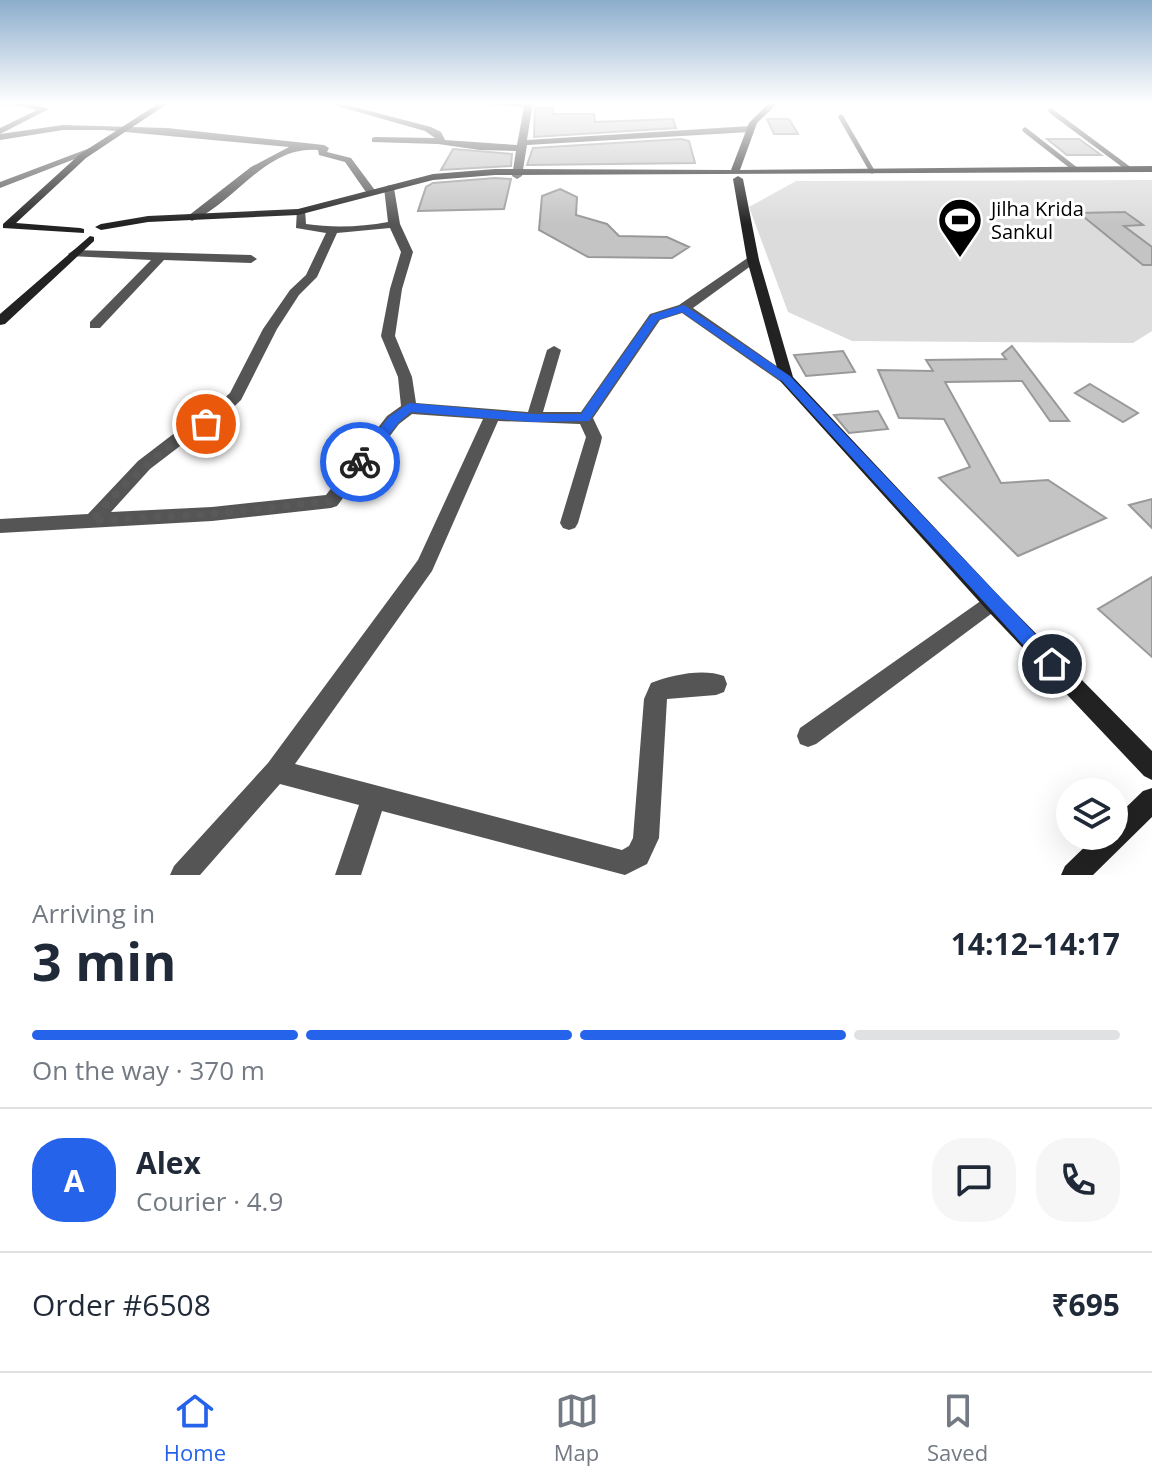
<!DOCTYPE html>
<meta charset="utf-8">
<style>
:root{--surface:#fff;--page:#f6f6f7;--text:#1f2937;--muted:#747a83;--line:#e0e1e3;--accent:#2563eb}
body{margin:0;font-family:"Open Sans",sans-serif;background:var(--page);color:var(--text);height:100vh;display:flex;flex-direction:column;font-size:30px;white-space:nowrap}
*{box-sizing:border-box;margin:0}
p{font-size:26px;color:var(--muted)}
.icon{flex:none;width:44px;height:44px;fill:none;stroke:currentColor;stroke-width:2;stroke-linecap:round;stroke-linejoin:round}
.map{position:relative;height:875px;overflow:hidden}
.drawer{display:flex;flex-direction:column;background:var(--surface);flex:1}
.drawer>*{flex:none}
.buttons{position:absolute;left:1056px;top:778px;display:grid;gap:16px}
.buttons a{display:grid;place-items:center;width:72px;height:72px;border-radius:50%;background:var(--surface);box-shadow:0 8px 32px #0002;font-size:40px}
.pin{position:absolute;display:grid;place-items:center;width:68px;height:68px;color:#fff;margin:-34px;border:4px solid #fff;border-radius:50%;box-shadow:0 2px 8px #0007}
.courier{position:absolute;display:grid;place-items:center;width:80px;height:80px;margin:-40px;border:6px solid #2563eb;border-radius:50%;background:#fff;color:#222;box-shadow:0 2px 10px #0007}
.summary em{font-style:normal;font-weight:700}
.summary div{display:flex;flex-direction:column-reverse}
.summary{display:flex;align-items:center;justify-content:space-between;height:136px;padding:0 32px}
h1{font-size:52px;font-weight:700;line-height:60px}
.bar{display:grid;grid-template-columns:repeat(4,1fr);gap:12px 8px;align-content:center;height:96px;padding:0 32px}
.bar i{height:10px;border-radius:6px;background:var(--line)}
.bar .on{background:var(--accent)}
.bar p{grid-column:span 4}
.line{display:flex;align-items:center;gap:20px;padding:0 32px;border-top:2px solid var(--line)}
.line div{flex:1}
.round{display:grid;place-items:center;flex:none;width:84px;height:84px;border-radius:32px;background:var(--page)}
.tab-bar{display:flex;justify-content:space-around;align-items:center;height:112px;border-top:2px solid var(--line);background:var(--surface);font-size:22px;color:var(--muted)}
.tab-bar a{display:grid;justify-items:center;gap:4px}
.tab-bar .on{color:var(--accent)}
.map>svg:first-child{display:block}
</style>
<div class="map">
<svg width="1152" height="875" viewBox="0 0 1152 875">
<rect width="100%" height="100%" fill="#fff"/>
<path fill="#dcdcdc" d="M1152,180V331L1133,343L852,341L788,312L749,207L796,181Z"/>
<path fill="#c4c4c4" stroke="#999" stroke-width="2" d="M535,108H553V114H594L595,122L673,119L676,128L534,137Z
M767,119H789L798,134H774Z
M681,139L689,141L695,163L527,165L533,148Z
M1047,139H1079L1101,155H1067Z
M453,149L512,154L511,166L441,170Z
M495,178L511,179L504,209L418,211L426,187L433,183Z
M560,189L577,197L576,215L607,224L619,236L667,237L689,247L672,258L588,257L539,230L542,196Z
M1125,212L1143,225L1124,226L1152,247V265H1143L1079,213Z
M1012,346L1069,421H1050L1022,381L945,382L1001,483L1048,480L1106,518L1018,556L939,478L970,467L944,419L899,418L878,370L933,371L926,360L1006,359L1002,354Z
M843,351L855,372L806,376L794,355Z
M1090,384L1138,413L1123,422L1075,393Z
M878,411L888,429L849,433L834,415Z
M1152,499V528L1129,505Z
M1152,577V657L1098,609Z"/>
<g fill="none" stroke-linecap="round" stroke-linejoin="round">
<path stroke="#555" stroke-width="5" d="M1051,111L1129,169
M841,117L872,171
M1025,130L1075,169"/>
<path fill="#555" fill-rule="evenodd" d="M0,102H25L49,109L0,134V128L37,110L15,105H0Z
M323,102H335L431,127L441,132L445,140L517,145L524,107L477,104L473,102H533L527,140L750,126L754,129L750,132L527,145L522,176L517,179L512,176L516,151L480,150L438,144L372,142V138L375,137L435,138L425,131Z
M63,125L167,128L324,145L329,148L327,152L351,158L377,193L368,195L345,162L319,155L318,150C266,145 235,203 192,221L187,218L188,216L251,167L289,147L104,130H63L0,140V134Z
M90,148L98,150L0,188V182Z
M389,185L394,188L400,224L413,252L402,289L395,336L412,377L416,403L528,412L547,350L554,346L561,350L543,412H581L650,314L679,305L749,257H757L759,260L693,308L791,376L793,379L791,382H781L682,313L660,320L593,418L602,437L601,442L578,523L575,528L569,530L563,528L560,523L586,437L580,424L498,421L432,571L295,764L622,850L629,846L633,838L644,699L651,683C671,675 703,668 724,676L727,684L724,692L716,695L667,699L659,838L647,864L625,875L382,811L361,875H335L359,805L280,784L200,875H170L174,866L268,763L418,560L483,419L412,414L399,424L337,506L331,508L212,521L0,533V519L88,514L138,461L172,435L200,420L230,393L263,329L290,290L306,275L326,233L296,228L297,209H305L306,224C333,228 361,227 388,222L384,188ZM390,228L401,252L390,289L381,336L398,377L401,406L387,416L326,495L212,507L111,512L150,469L184,443L212,428L241,400L277,329L299,295L317,277L337,233Z
M74,250L251,255L257,259L251,263L164,260L100,328H90V322L151,260L70,256L68,254Z
M992,593L999,596L1002,602L999,608L816,744L808,747L800,744L797,736L800,728Z"/>
<path fill="#222" fill-rule="evenodd" d="M161,102H170L86,158L16,223L80,228L84,229V233L3,228V224L80,154Z
M770,102H779L757,123L740,170L1152,166V172L495,175L433,180L298,215L148,222L101,230L95,227L101,224L148,216L298,209L433,174L495,169L731,170L749,123Z
M738,176L743,179L759,260L793,377L999,596L1152,751V780L1144,776L985,608L781,382L747,260L733,179Z
M90,236L94,237V241L5,324L0,325V314Z
M1152,788V817L1093,875H1061L1065,866L1096,836H1114V819L1143,791Z"/>
</g>
<linearGradient id="sky" x2="0" y2="1"><stop stop-color="#8cadcc"/><stop offset="0.46" stop-color="#fff"/><stop offset="1" stop-color="#fff" stop-opacity="0"/></linearGradient>
<rect width="1152" height="224" fill="url(#sky)"/>
<path fill="#2563eb" d="M684,305L790,376L1058,658L1061,664L1058,670L1052,673L1046,670L782,381L682,312L658,320L589,421L534,422L411,412L398,423L365,466H355L353,462L389,417L409,403L534,414H581L651,315Z"/>
<g fill="none" stroke-linecap="round" stroke-linejoin="round">
<path stroke="#595959" stroke-width="8" stroke-dasharray="0 14.4" d="M206,424C160,449 126,481 92,521L212,514L331,501L360,462"/>
</g>
<defs>
<g id="stadium-pin" transform="scale(2.3)"><path d="M0 17L-7.5 6A9.5 9.5 0 1 1 7.5 6Z" fill="#000" stroke="#fff"/><path d="M0-5a6.5 5 0 1 0 0 10a6.5 5 0 1 0 0-10ZM-3.5-1.8h7v3.6h-7Z" fill="#fff"/></g>
</defs>
<g fill-rule="evenodd">
<use href="#stadium-pin" x="960" y="220"/>
</g>
<g text-anchor="middle" dominant-baseline="central" stroke-width="6" stroke-linejoin="round" paint-order="stroke">
<g font-size="20" fill="#000" stroke="#fff" text-anchor="start">
<text x="991" y="208">Jilha Krida<tspan x="991" dy="23">Sankul</tspan></text>
</g>
</g>
</svg>
<div class="buttons">
<a><svg class="icon" aria-label="layers" viewBox="0 0 24 24"><path d="M12 4l9 5-9 5-9-5zM3 14l9 5 9-5"/></svg></a>
</div>
<div class="pin" style="left:206px;top:424px;background:#ea580c"><svg class="icon" aria-label="bag" viewBox="0 0 24 24"><path d="M5 8h14l-1 12H6zM9 8a3 3 0 0 1 6 0"/></svg></div>
<div class="pin" style="left:1052px;top:664px;background:#1f2937"><svg class="icon" aria-label="home" viewBox="0 0 24 24"><path d="M3 11l9-7 9 7M6 9v11h12V9"/></svg></div>
<div class="courier" style="left:360px;top:462px"><svg class="icon" aria-label="bike" viewBox="0 0 24 24"><circle cx="6" cy="16" r="4"/><circle cx="18" cy="16" r="4"/><path d="M6 16l4-8h5l3 8M10 8l3 8H6M13 5h3"/></svg></div>
</div>
<section class="drawer">
<div class="summary"><div><h1>3 min</h1><p>Arriving in</p></div><em>14:12–14:17</em></div>
<div class="bar"><i class="on"></i><i class="on"></i><i class="on"></i><i></i><p>On the way · 370 m</p></div>
<div class="line" style="height:144px"><b class="round" style="background:var(--accent);color:#fff">A</b><div><b>Alex</b><p>Courier · 4.9</p></div><a class="round"><svg class="icon" aria-label="chat" viewBox="0 0 24 24"><path d="M4 5h16v11H9l-5 4z"/></svg></a><a class="round"><svg class="icon" aria-label="phone" viewBox="0 0 24 24"><path d="M5 4h4l2 5-3 2q2 4 5 5l2-3 5 2v4C11 20 4 13 5 4z"/></svg></a></div>
<div class="line" style="height:104px"><div>Order #6508</div><b>₹695</b></div>
</section>
<nav class="tab-bar">
<a class="on"><svg class="icon" aria-label="home" viewBox="0 0 24 24"><path d="M3 11l9-7 9 7M6 9v11h12V9"/></svg>Home</a>
<a><svg class="icon" aria-label="map" viewBox="0 0 24 24"><path d="M3 6l6-2 6 2 6-2v14l-6 2-6-2-6 2zM9 4v14M15 6v14"/></svg>Map</a>
<a><svg class="icon" aria-label="saved" viewBox="0 0 24 24"><path d="M7 4h10v16l-5-4-5 4z"/></svg>Saved</a>
</nav>
